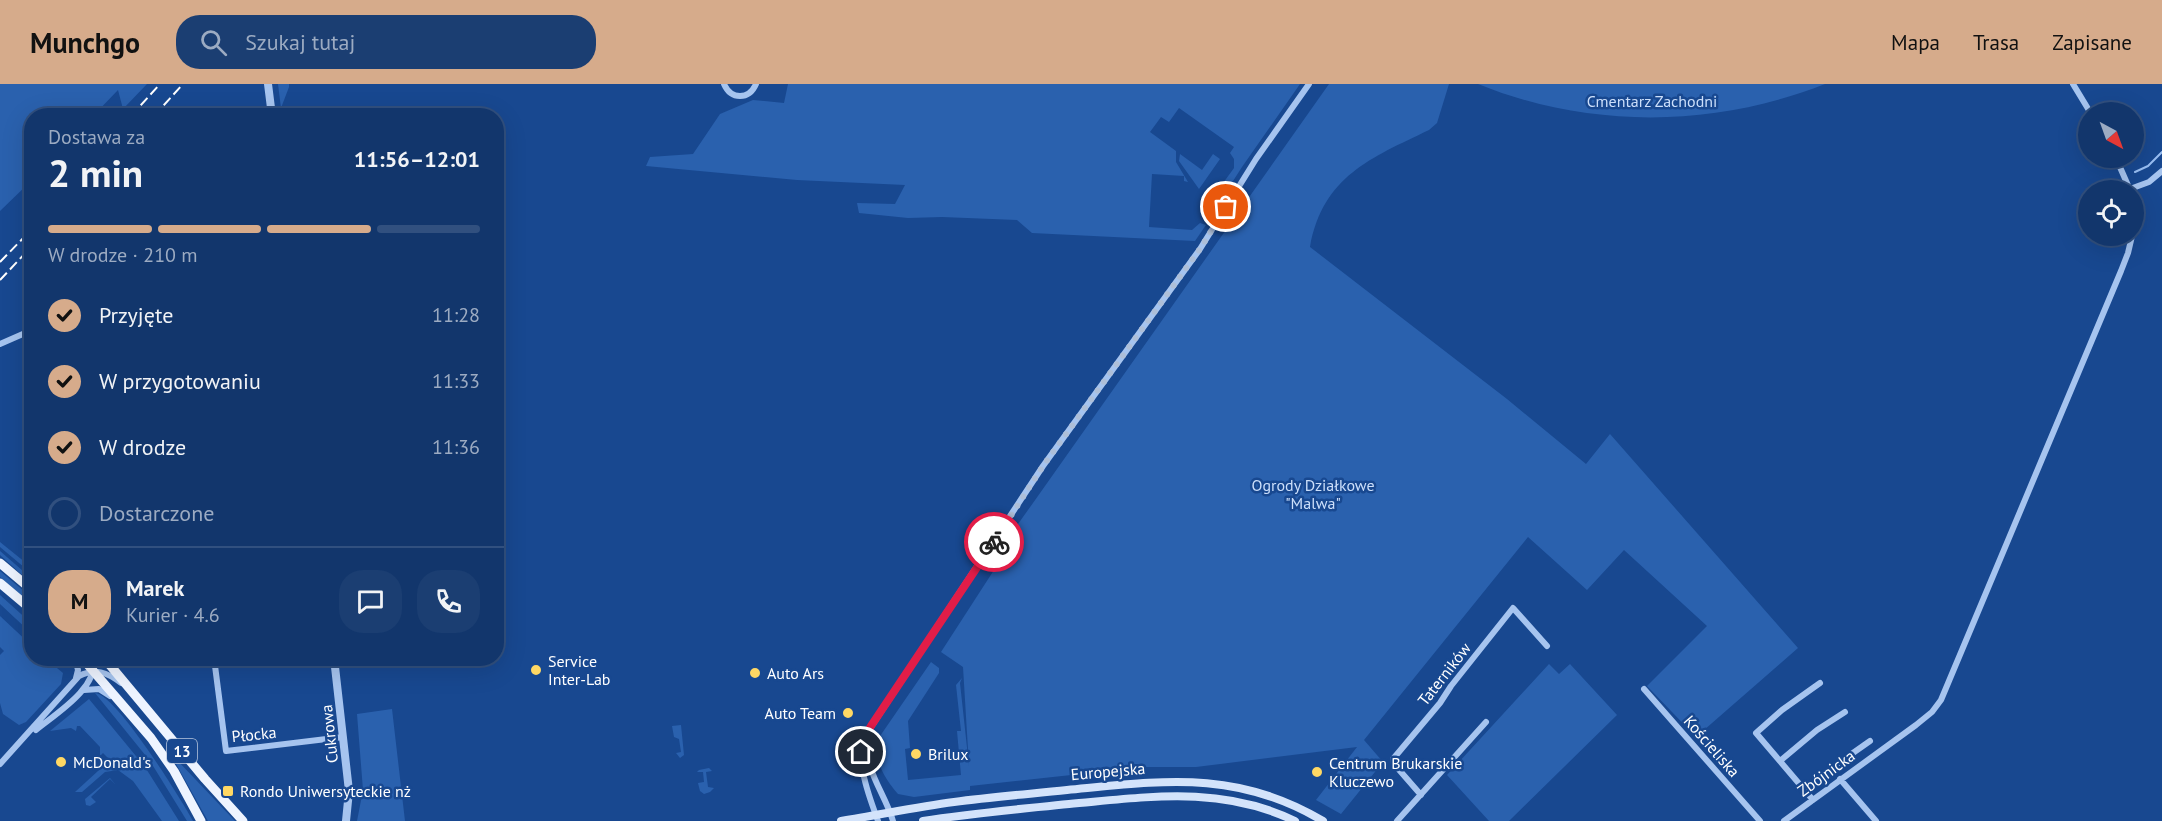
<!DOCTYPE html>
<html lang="pl">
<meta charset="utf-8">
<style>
:root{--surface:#12366c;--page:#1b3e72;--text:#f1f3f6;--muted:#9cabc2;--line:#31507f;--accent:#d6ab8b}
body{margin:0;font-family:"PT Sans",sans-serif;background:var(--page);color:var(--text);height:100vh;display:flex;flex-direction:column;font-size:22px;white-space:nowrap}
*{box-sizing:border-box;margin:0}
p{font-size:20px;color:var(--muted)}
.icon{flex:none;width:33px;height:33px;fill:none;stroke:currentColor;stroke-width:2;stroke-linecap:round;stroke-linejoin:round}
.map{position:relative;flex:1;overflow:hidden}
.drawer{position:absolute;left:24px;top:24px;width:480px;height:558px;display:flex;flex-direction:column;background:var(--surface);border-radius:24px;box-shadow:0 6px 24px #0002,0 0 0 2px var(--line)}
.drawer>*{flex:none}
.needle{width:39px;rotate:139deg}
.controls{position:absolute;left:2078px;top:18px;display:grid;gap:12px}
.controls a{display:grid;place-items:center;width:66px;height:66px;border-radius:50%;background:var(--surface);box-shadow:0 6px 24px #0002,0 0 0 2px var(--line);font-size:30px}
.pin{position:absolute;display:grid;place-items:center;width:51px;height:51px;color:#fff;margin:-26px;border:3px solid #fff;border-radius:50%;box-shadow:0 2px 6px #0007}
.courier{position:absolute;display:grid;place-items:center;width:60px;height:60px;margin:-30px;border:4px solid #e11d48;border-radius:50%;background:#fff;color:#222;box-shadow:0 2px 8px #0007}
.headline em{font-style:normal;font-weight:700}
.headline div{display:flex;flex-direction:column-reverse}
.headline{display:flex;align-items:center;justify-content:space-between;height:102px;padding:0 24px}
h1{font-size:39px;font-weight:700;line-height:45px}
.bar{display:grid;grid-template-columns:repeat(4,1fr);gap:9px 6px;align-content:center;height:72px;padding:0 24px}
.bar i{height:8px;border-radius:4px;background:var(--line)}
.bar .active{background:var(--accent)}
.bar p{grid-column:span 4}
.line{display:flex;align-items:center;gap:15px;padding:0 24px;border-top:2px solid var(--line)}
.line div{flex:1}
.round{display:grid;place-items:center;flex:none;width:63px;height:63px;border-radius:24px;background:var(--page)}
ol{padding:0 24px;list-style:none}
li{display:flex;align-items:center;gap:18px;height:66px}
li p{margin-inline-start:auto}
li .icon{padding:6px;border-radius:50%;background:var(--accent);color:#111;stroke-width:4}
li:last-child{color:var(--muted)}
li i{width:33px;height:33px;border:3px solid var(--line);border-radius:50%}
header{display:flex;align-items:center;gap:36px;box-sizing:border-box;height:84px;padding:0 30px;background:var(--accent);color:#111}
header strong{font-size:28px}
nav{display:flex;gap:33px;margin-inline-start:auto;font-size:21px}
.search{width:420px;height:54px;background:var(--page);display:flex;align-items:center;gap:15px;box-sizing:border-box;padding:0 21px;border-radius:24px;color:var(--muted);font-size:22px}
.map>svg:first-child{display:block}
</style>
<header>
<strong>Munchgo</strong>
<div class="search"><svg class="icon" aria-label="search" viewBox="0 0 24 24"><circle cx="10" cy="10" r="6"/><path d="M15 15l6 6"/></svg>Szukaj tutaj</div>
<nav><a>Mapa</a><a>Trasa</a><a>Zapisane</a></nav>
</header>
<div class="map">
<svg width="2162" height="737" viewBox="0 0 2162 737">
<rect width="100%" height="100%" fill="#184890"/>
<path fill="#2a61ae" d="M0,0H147L123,25L118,6L94,31L32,32L31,97L0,127Z
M278,0H289V3L281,24Z
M788,0H1300L1242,83L1217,122L1210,117L1234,84V75L1230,69L1234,63L1179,24L1169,38L1161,33L1150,48L1176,67V78L1188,98L1184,97V92L1152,90L1149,143L1192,146L1200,139L1206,141L1195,157L1032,149L1017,136L942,133L908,134L859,129L857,119L895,120L905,101L797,96L646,82L650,73L693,70L720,30L753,16L784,19Z
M1329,0H1449L1437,39L1429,46C1371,74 1323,92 1310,163L1507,315L1586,380L1610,350L1798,564L1696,653L1647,602L1707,542L1624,466L1587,506L1528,453L1364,656L1383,678L1341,730L1316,716L1357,663L1196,683H1145L970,702V706L914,713L898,710C885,695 873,676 878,655L931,578L939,584V589L908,637L910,664L905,665L908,696L961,691L957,647H961L956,601L962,594L960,599L969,682L963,583L941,568L1005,469L1018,440L1033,419Z
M1478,0H1825C1714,44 1589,45 1478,0Z
M1180,70L1202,86L1213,70L1220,75L1199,105L1179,77Z
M0,458L31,483V489L0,463Z
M0,467L31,494V499L0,471Z
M0,487L31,513V520L0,493Z
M0,511L31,539V549L0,520Z
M0,532L31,561L32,574L46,575L63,589L61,600L26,638L19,641L3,630L0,619V571L4,567L0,563Z
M1549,580L1559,590L1570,580L1617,631L1509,737H1489L1447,691Z
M95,609C116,610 181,715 193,737H187L150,677Z
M89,615L145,683L179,737H162L133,697L118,686L105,688L82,708H75L110,676L103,669L100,672V663L80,642H77L76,647L71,644L50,647Z
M392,625L405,737H357L363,706L357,630Z
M681,641L684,671L680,674L676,669L681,668L679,655L674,653L672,642Z
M177,676L235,737H208L175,678Z
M709,684L712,687L706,688L708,703L714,704L710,708L704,710L700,707L698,699L704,698L703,688H697L699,686Z
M110,694L115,700L110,695L91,713L96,718L90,722L86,721L85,715Z"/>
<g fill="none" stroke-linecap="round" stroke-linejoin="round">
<path stroke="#98bef2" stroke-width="2" d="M2135,88L2148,82L2162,68"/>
<path stroke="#a6c4ef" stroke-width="6" d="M724,0C731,16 749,16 756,0
M2073,0L2090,28
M2116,74L2130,106
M2130,105L2149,98L2162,87
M2133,124V144
M0,260L32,246
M75,574L78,586L76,594
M140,574L142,579
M214,574L226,667L343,653
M1644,605L1760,737
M84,606L99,605L110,612
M36,646C58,628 96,606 95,574
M868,655C863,685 885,709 893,737
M1780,677L1817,646L1845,628
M0,680L79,592C95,584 107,588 121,599
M1840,695L1876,737
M1805,706L1833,683L1870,657
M1421,711L1394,680L1393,675L1440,619L1451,602L1513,524L1547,562
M1813,716L1756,649L1782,626L1820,599
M878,737C868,708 853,676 869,646L1043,382L1200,165L1256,75L1309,0
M1397,737L1486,638
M1784,737L1916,641L1932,628L1941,616L2121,187L2128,169L2132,152"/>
<path stroke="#a6c4ef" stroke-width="8" d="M268,0L272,32
M334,574L349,707L346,737"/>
<path stroke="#d3e3fb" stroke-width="8" d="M841,737C879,731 916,723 954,718C991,713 1029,710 1067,706C1162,697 1236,685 1323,737
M923,737C972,729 1021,725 1069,720C1148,713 1221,701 1295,737"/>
<path stroke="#eef4ff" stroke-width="9" d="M0,479L32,506
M0,499L32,526
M82,574L151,654L174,687L201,737
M104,574L205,695L243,737"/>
<path stroke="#fff" stroke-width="2" stroke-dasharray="10 4.5" stroke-linecap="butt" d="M131,32L160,0
M154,32L183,0
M0,178L32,145
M0,196L32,162"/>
</g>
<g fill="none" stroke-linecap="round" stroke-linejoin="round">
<path stroke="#aebfd8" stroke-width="6" stroke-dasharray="0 10.8" d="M994,458L1043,382L1200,165L1226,123"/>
<path stroke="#e11d48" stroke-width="8" d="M861,668L865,652L871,642L994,458"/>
</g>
<g fill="#ffd864" stroke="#184890" stroke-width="2">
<circle cx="536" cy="586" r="6"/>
<circle cx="755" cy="589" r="6"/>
<circle cx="848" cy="629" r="6"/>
<circle cx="916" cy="670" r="6"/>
<circle cx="61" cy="678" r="6"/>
<circle cx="1317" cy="688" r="6"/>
<rect x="222" y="701" width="12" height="12" rx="3"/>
</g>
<g text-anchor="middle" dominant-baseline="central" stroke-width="5" stroke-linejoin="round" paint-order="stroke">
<rect fill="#184890" stroke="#bac8de" stroke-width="1.5" x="167" y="655" width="30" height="24" rx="4.5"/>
<g font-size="15" font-weight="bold" fill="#fff">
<text x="182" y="667">13</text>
</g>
<g font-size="16" fill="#ccdffb" stroke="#184890">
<text x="1652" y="17">Cmentarz Zachodni</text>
<text x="1313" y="401">Ogrody Działkowe<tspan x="1313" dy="18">"Malwa"</tspan></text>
</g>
<g font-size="16" fill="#fff" stroke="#184890" text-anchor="start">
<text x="548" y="577">Service<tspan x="548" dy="18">Inter-Lab</tspan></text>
<text x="767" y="589">Auto Ars</text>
<text x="836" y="629" text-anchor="end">Auto Team</text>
<text x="928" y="670">Brilux</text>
<text x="73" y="678">McDonald's</text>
<text x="1329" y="679">Centrum Brukarskie<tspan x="1329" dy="18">Kluczewo</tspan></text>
<text x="240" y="707">Rondo Uniwersyteckie nż</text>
</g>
<g font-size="16" fill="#fff" stroke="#184890">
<text transform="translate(1444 590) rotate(-52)">Taterników</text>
<text transform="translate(254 650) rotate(-6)">Płocka</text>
<text transform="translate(329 650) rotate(-96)">Cukrowa</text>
<text transform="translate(1712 662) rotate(49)">Kościeliska</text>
<text transform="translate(1108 687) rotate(-5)">Europejska</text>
<text transform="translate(1826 689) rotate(-36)">Zbójnicka</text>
</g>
</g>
</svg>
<div class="controls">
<a><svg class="needle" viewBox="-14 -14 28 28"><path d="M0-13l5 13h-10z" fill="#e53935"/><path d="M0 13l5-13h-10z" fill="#9cabc2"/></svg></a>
<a><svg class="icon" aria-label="locate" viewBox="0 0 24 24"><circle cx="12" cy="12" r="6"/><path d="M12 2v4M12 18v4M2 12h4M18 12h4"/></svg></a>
</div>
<div class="pin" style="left:1226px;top:123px;background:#ea580c"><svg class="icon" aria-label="bag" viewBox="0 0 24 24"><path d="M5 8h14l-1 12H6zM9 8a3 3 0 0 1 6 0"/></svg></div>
<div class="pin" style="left:861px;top:668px;background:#1f2937"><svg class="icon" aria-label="home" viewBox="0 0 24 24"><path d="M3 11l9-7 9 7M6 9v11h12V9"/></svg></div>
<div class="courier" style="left:994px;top:458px"><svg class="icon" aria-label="bike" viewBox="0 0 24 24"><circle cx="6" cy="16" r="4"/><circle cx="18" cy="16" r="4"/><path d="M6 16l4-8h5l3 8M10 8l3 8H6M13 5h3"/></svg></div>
<section class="drawer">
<div class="headline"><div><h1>2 min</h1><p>Dostawa za</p></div><em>11:56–12:01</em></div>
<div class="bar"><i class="active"></i><i class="active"></i><i class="active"></i><i></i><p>W drodze · 210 m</p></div>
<ol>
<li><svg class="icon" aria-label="check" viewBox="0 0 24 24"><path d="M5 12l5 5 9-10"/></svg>Przyjęte<p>11:28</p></li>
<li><svg class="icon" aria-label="check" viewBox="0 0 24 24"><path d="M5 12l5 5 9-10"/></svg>W przygotowaniu<p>11:33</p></li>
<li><svg class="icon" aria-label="check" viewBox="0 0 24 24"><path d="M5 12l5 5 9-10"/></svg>W drodze<p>11:36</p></li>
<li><i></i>Dostarczone</li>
</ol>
<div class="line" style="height:108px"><b class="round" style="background:var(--accent);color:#111">M</b><div><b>Marek</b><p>Kurier · 4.6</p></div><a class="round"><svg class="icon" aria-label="chat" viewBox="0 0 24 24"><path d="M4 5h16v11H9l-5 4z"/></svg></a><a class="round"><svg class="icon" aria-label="phone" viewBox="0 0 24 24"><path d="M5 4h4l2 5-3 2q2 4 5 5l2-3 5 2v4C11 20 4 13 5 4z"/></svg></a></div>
</section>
</div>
